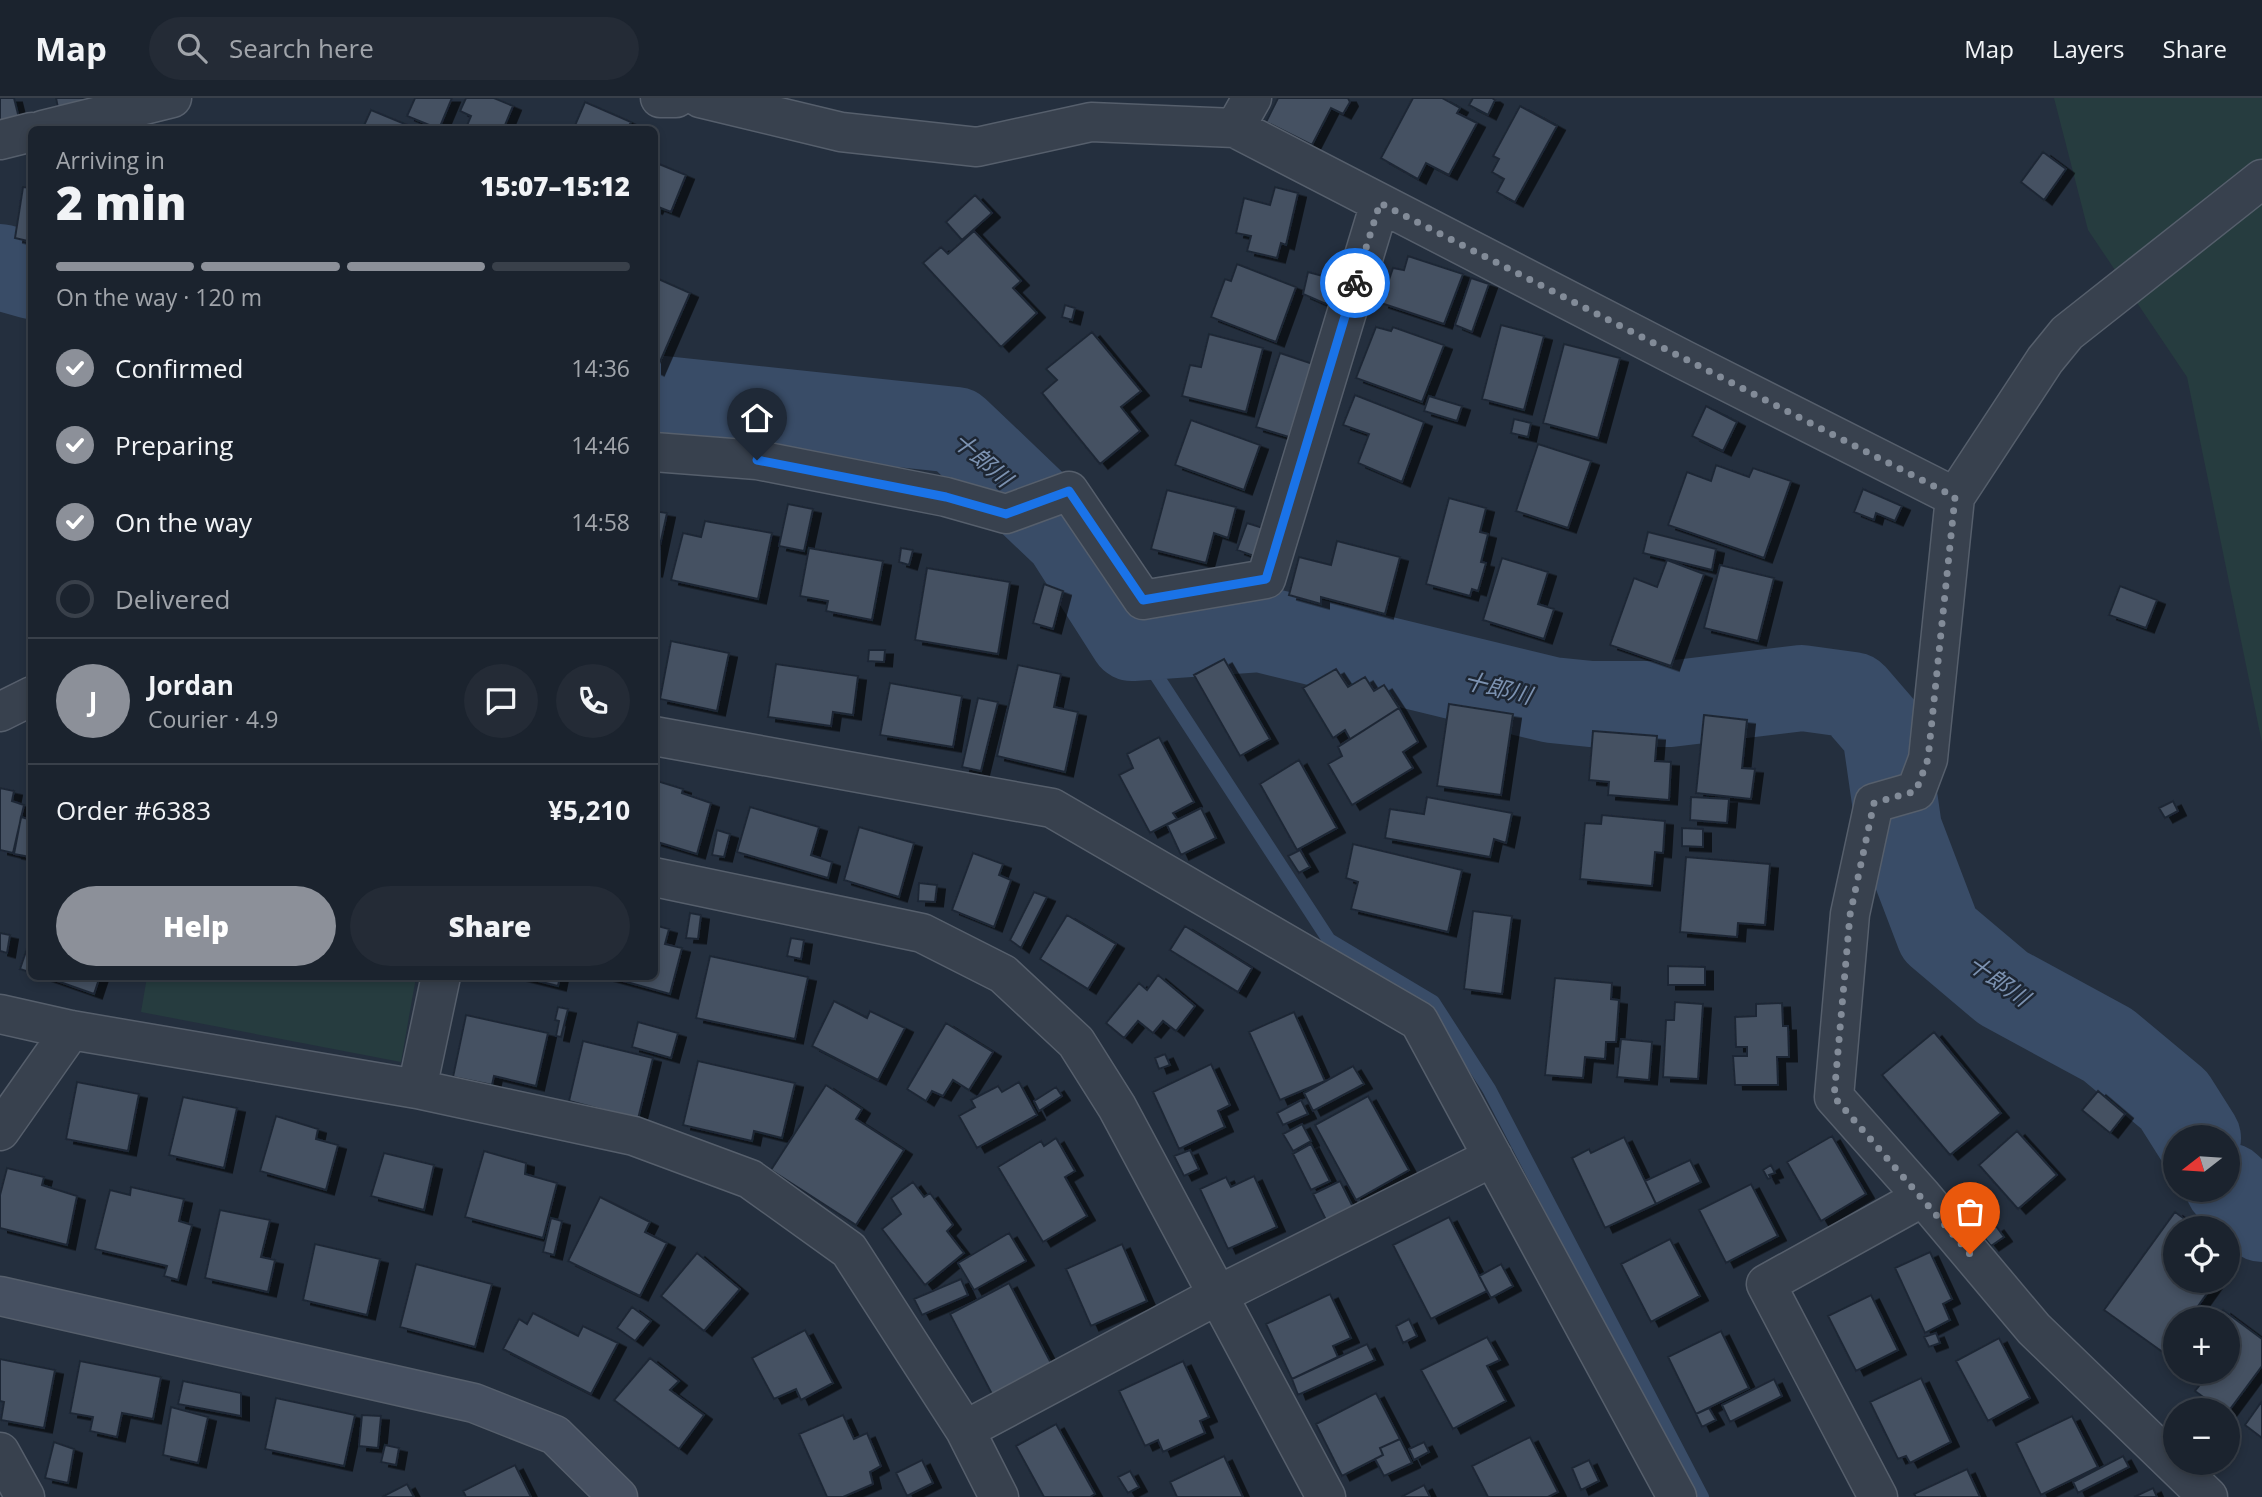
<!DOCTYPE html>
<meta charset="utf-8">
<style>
:root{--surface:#1b232e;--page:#242b36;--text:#f1f3f6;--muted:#a0a4aa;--line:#39404a;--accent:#8c9099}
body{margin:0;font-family:"Open Sans","Noto Sans JP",sans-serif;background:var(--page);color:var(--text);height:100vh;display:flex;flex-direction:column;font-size:26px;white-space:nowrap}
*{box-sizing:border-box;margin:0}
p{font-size:23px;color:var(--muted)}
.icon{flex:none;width:38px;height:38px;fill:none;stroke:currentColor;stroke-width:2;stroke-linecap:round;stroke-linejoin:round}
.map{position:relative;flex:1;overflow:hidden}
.side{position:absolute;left:28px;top:28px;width:630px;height:854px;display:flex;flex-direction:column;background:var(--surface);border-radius:10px;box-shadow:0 4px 10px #0003,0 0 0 2px var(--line)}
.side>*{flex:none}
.needle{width:46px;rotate:253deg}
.controls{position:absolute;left:2163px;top:1027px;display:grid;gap:14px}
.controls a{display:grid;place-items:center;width:77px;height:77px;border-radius:50%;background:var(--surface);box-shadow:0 4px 10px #0003,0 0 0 2px var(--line);font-size:35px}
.pin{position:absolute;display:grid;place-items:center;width:60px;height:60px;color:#fff;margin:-72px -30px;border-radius:50% 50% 50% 0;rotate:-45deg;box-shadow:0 0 7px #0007}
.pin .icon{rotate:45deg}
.courier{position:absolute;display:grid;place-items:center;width:70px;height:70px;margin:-35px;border:5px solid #1a73e8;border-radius:50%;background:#fff;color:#222;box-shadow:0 2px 9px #0007}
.overview em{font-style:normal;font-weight:800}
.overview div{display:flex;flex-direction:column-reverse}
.overview{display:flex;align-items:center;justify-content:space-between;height:119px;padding:0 28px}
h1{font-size:46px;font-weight:800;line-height:52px}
.bar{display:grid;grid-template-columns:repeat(4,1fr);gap:10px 7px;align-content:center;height:84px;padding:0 28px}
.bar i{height:9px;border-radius:5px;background:var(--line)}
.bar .selected{background:var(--accent)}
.bar p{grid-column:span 4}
.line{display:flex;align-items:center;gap:18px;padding:0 28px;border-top:2px solid var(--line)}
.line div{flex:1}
.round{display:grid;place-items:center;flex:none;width:74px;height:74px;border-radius:37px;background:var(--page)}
ol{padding:0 28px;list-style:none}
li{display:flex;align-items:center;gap:21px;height:77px}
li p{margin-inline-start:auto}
li .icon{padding:7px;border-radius:50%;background:var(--accent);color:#fff;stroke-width:4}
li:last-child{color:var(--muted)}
li i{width:38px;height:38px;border:4px solid var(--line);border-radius:50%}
.cta{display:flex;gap:14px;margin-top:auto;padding:14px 28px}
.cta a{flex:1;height:80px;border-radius:42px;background:var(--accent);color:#fff;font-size:28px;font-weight:800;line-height:80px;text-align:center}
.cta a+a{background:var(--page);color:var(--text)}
header{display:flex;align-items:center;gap:42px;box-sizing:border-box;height:98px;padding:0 35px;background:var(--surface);border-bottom:2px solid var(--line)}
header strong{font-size:33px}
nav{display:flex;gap:38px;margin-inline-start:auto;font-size:24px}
.search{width:490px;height:63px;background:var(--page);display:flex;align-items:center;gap:18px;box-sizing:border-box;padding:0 24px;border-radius:38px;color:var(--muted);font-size:26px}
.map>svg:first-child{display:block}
</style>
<header>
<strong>Map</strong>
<div class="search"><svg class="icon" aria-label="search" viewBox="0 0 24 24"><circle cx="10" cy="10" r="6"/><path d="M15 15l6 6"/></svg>Search here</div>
<nav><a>Map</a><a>Layers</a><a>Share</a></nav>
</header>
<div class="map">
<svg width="2262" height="1399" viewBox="0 0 2262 1399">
<defs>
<filter id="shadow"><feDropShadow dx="8" dy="4.5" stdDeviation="0" flood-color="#0009"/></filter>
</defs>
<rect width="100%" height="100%" fill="#242f3e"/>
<path fill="#263c3f" d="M2054,0H2262V645L2187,279L2088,132Z
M147,879V878L416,879L401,964L141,914Z"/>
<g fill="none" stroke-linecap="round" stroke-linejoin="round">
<path stroke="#394c67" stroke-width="14" d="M1132,540L1329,842L1433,904L1489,991L1702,1399"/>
<path stroke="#394c67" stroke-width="86" d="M0,169L32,178
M654,300L956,332L1067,438L1132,540L1260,531L1552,602L1591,606H1669L1802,590L1853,597L1885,634L1899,731L1939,836L2003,890L2108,947L2174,1002L2198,1040
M2228,1088L2262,1121"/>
</g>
<path fill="#455162" stroke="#1f2835" stroke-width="2" filter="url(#shadow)" d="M0,0H14L21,28L0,32Z
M56,0H88L89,4L58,10Z
M415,0H452L439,31L407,18Z
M466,0H494L513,8L503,32H465L471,18L460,13Z
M1278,0H1348L1350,4L1343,16L1331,10L1312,47L1266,24Z
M1413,0H1442L1460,10L1457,15L1477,25L1449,77L1426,65L1418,81L1381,60Z
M1473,0H1492L1495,2L1488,17L1469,7Z
M585,4L631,24L627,32H573Z
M1520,8L1557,28L1515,104L1497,94L1504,81L1492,74L1499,61L1493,58Z
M371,12L417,31L362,32Z
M2043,54L2066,71L2044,102L2021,84Z
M654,64L686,77L671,114L656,108L654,112Z
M23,89L32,90V144L15,140Z
M1275,89L1298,95L1286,147L1281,145L1277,160L1247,153L1251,138L1236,135L1244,100L1270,107Z
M975,97L992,115L962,142L946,124Z
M974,133L1021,183L1013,190L1037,215L1001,249L923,165L941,149L948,156Z
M1408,158L1463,176L1444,226L1381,205L1393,170L1404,172Z
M1237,166L1296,189L1276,244L1211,219L1225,181L1231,183Z
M1308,174L1334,181L1326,206L1303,196Z
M654,179L690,195L656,273L654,272Z
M1471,180L1489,186L1472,234L1455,227Z
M1065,207L1075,210L1072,222L1062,219Z
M1501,227L1544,238L1524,312L1482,301Z
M1376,229L1391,233L1393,229L1444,247L1422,304L1356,280Z
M1092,234L1141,293L1121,309L1140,333L1100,366L1042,295L1057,282L1046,271Z
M1209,236L1263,250L1246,314L1182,298L1190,267L1201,269Z
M1564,246L1620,260L1598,340L1543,325Z
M1280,255L1313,266L1289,339L1256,329Z
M1355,297L1424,324L1402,384L1358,365L1369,336L1343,327Z
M1429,298L1462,308L1457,323L1424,313Z
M1706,308L1737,324L1723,353L1692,338Z
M1514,321L1531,325L1528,339L1511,335Z
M1191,322L1260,347L1244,392L1175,367Z
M1538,346L1591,363L1568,430L1516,413Z
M1716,367L1749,379L1753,370L1791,383L1764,460L1668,427L1687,374L1711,383Z
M1863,391L1902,408L1895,423L1876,415L1874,422L1854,414Z
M1167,392L1236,409L1228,440L1214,435L1206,465L1151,451Z
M1449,400L1486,410L1480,434L1488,436L1481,464L1486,465L1478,493L1472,491L1470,498L1426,486Z
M788,406L813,411L804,453L779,448Z
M654,413L667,415L654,475Z
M705,423L772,435L758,501L671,482L683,435L701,439Z
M1247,425L1263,430L1254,458L1237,452Z
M1648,434L1716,451L1712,472L1643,455Z
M1337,443L1400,459L1385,516L1321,499V506L1289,497L1299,459L1331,467Z
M809,450L883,463L872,522L826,513L828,503L800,498Z
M901,450L913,452L909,467L899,464Z
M1502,460L1548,474L1538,506L1554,511L1544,541L1483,522Z
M1667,462L1704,476L1671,568L1610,547L1634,480L1657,489Z
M1720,467L1774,480L1758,543L1704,530Z
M927,470L1010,484L998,556L915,542Z
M1044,486L1063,493L1053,531L1033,525Z
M2120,488L2157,502L2146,530L2109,517Z
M671,543L729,555L717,613L660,601Z
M869,552H885L884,564L868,563Z
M1224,561L1270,641L1240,658L1194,577Z
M776,566L858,578L853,617L833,614L831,628L768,619Z
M1018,567L1061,576L1054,609L1078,614L1065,674L997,658Z
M1336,571L1348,589L1365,579L1374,593L1384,587L1399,610L1350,641L1345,632L1333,640L1303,590Z
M890,585L962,598L953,649L880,637Z
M978,600L998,604L981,673L962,669Z
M1449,606L1513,616L1501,697L1437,688Z
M1399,610L1418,644L1403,654L1413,670L1352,707L1328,666L1342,658L1338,649Z
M1704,617L1747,622L1742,670L1755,671L1751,701L1696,695Z
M1593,633L1657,638L1655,663L1671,664L1669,702L1608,697L1609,684L1589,682Z
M1159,639L1194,704L1173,715L1177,721L1150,735L1119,677L1133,670L1127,656Z
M1299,662L1337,730L1297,752L1260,686Z
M654,682L683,691L682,695L711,705L697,756L654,743Z
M0,690L14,693L12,703L24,707L13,755L0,752Z
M1427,699L1512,715L1506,745L1494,741L1490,759L1385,740L1390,711L1424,716Z
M1691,699L1729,701L1727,725L1690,722Z
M2173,703L2178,713L2165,720L2159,710Z
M750,709L819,729L811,757L832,764L828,780L737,754Z
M1201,710L1216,740L1181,757L1167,727Z
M1602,717L1665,723L1663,755L1655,754L1652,788L1580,781L1585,725L1601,726Z
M21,719L32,722L30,759L14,756Z
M859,729L914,745L899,799L844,782Z
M1682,730L1703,731V749L1682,748Z
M717,732L730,736L724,759L712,757Z
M1353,746L1462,772L1448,834L1351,811L1358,784L1346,780Z
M1300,752L1310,769L1299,775L1288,758Z
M973,755L1003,766L999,777L1011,782L994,829L952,812Z
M1686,759L1770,766L1765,827L1738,825L1737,839L1680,834Z
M919,785L937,787L935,804L918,803Z
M1034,794L1047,799L1021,850L1010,842Z
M1473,813L1512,818L1502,896L1464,891Z
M690,815L701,817L698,841L686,840Z
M1067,817L1116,846L1088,891L1040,861Z
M654,827L669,831L665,846L682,850L670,896L605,878H654Z
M1185,828L1252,870L1238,894L1170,852Z
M0,835L10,837L7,855L0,853Z
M32,836V875L20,871Z
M791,840L804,842L801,861L787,858Z
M710,858L808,879L795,941L696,920Z
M1668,868L1705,869V887H1668Z
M1158,877L1195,908L1176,933L1163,923L1153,935L1138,923L1124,940L1106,925L1139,885L1147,892Z
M43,878H100L94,896Z
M518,878H560L558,888Z
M1555,880L1612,885L1611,901L1619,902L1616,944H1606L1605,961L1585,959L1583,980L1545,977Z
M834,903L867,920L870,913L905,930L878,982L812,948Z
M1675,904L1703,906L1698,981L1663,979L1666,922H1674Z
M1782,905L1783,928H1788L1789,959H1777L1778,987H1735L1733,958H1747V949H1736L1735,919L1756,918V906Z
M558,909L568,911L561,939L556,938L559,923L555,922Z
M1294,914L1325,983L1280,1002L1249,934Z
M466,917L548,935L536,988L494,978L492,987L453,979Z
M638,924L678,935L671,960L632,949Z
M946,925L993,954L969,992L953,982L943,998L932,993L926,1003L907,991Z
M1934,934L2001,1015L1950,1057L1882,977Z
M1621,941L1652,944L1649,982L1617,979Z
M583,943L653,960L638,1021L569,1003Z
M1165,956L1170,967L1159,971L1155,960Z
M698,963L795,985L782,1040L754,1033L752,1043L683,1027Z
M1211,966L1230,1007L1218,1013L1225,1029L1179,1051L1153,994Z
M1353,968L1364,986L1313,1013L1304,995Z
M77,984L139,996L128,1053L66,1041Z
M1019,984L1037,1017L977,1050L959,1018L975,1009L971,1002L998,988L1002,994Z
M826,987L862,1011L856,1021L904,1052L856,1127L771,1072Z
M1056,989L1062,998L1039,1013L1034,1003Z
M2098,993L2125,1016L2110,1035L2082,1012Z
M1368,998L1409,1072L1356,1102L1315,1027Z
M183,999L237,1010L224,1070L169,1057Z
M1301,1002L1308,1016L1283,1027L1277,1015Z
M276,1018L318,1031L316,1041L338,1047L326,1092L260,1073Z
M1302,1026L1311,1043L1293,1053L1283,1036Z
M2017,1033L2057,1077L2018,1111L1979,1067Z
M1832,1038L1866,1096L1821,1123L1787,1064Z
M1624,1039L1656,1106L1605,1130L1572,1060L1589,1051L1591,1055Z
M1056,1040L1075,1073L1065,1079L1087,1118L1043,1144L998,1069L1041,1043L1044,1048Z
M1311,1046L1330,1083L1311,1092L1293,1056Z
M1190,1052L1199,1071L1184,1078L1174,1058Z
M484,1053L526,1065L525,1076L557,1085L543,1140L465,1119Z
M384,1055L434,1067L424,1112L371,1098Z
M1690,1062L1701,1084L1656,1106L1645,1083Z
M1771,1067L1775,1075L1769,1077L1771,1080L1768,1081L1763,1072Z
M7,1070L44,1079L42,1087L77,1098L67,1147L0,1130V1097Z
M1254,1078L1277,1129L1228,1151L1200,1091L1226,1079L1231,1089Z
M1340,1083L1353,1109L1326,1122L1313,1096Z
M913,1084L924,1099L930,1095L953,1127L947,1133L964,1155L925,1187L882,1131L901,1116L891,1100Z
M1751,1086L1778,1138L1726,1165L1699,1112Z
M131,1089L184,1101L179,1123L192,1127L178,1182L164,1178L167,1168L95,1151L110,1092L130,1097Z
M600,1099L650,1124L645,1134L667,1145L640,1198L568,1163Z
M220,1112L270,1122L261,1159L275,1162L268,1194L205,1180Z
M2175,1114L2197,1130H2175V1183H2216L2188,1222H2175V1239L2164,1255L2104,1212Z
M1449,1119L1487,1193L1431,1221L1393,1147Z
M551,1120L562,1123L554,1157L543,1154Z
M1996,1128L2004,1139L1991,1148L1982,1137Z
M1009,1135L1026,1163L974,1192L958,1165Z
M1670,1141L1700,1198L1651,1224L1621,1166Z
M315,1146L380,1161L367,1217L303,1202Z
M1122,1146L1147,1203L1091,1228L1066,1171Z
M1930,1154L1952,1201L1943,1206L1950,1222L1925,1235L1895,1170Z
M697,1155L740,1191L704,1233L661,1198Z
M416,1166L492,1186L475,1249L400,1229Z
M1501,1166L1513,1188L1491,1200L1479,1178Z
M961,1181L968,1197L922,1217L914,1201Z
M1009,1185L1052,1267L993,1298L950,1216Z
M1330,1196L1351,1240L1333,1248L1338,1259L1292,1281L1266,1226Z
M1871,1197L1898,1252L1856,1273L1828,1218Z
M632,1209L651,1223L635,1243L617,1230Z
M2223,1212L2262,1241V1268L2228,1314V1312H2221L2195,1293L2202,1284L2187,1274H2228V1222H2216Z
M533,1215L578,1238L583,1228L618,1245L591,1296L503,1251L519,1221L527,1226Z
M1409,1221L1417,1238L1403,1245L1396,1228Z
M805,1232L833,1285L801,1302L796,1291L774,1301L752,1260Z
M1721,1233L1749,1290L1696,1316L1668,1259Z
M1936,1235L1940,1245L1929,1249L1924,1239Z
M1487,1239L1500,1262L1487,1268L1506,1303L1453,1331L1421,1272Z
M1999,1240L2030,1300L1988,1323L1956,1263Z
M1367,1246L1375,1262L1298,1297L1292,1281Z
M650,1260L679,1283L670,1292L704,1317L679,1351L614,1302Z
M0,1261L55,1272L44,1330L1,1322L4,1304L0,1303Z
M80,1263L161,1279L153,1321L122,1315L117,1339L90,1333L93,1319L70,1315Z
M1183,1263L1209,1319L1200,1323L1205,1335L1163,1354L1158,1342L1145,1348L1119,1293Z
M1921,1280L1951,1344L1910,1365L1906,1358L1898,1361L1870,1304Z
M1774,1281L1782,1298L1730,1324L1722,1307Z
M183,1283L241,1295V1318L178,1306Z
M1376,1295L1400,1341L1380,1350L1383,1357L1342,1378L1316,1326Z
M276,1300L355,1317L344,1368L265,1351Z
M2262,1303V1340L2245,1327Z
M171,1309L208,1319L198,1365L163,1357Z
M1709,1310L1716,1322L1702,1329L1696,1316Z
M362,1317L381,1318L378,1350L359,1348Z
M843,1317L854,1341L867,1335L881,1368L870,1374L873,1386L843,1399H827L799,1336Z
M2072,1318L2098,1369L2041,1397L2016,1345Z
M1056,1326L1095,1396L1090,1399H1044L1016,1348Z
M1530,1339L1558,1394L1548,1399H1488L1472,1368Z
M1400,1341L1412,1365L1384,1378L1375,1361L1383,1357L1380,1350Z
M54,1344L74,1351L68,1385L45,1380Z
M1424,1344L1429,1354L1414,1362L1409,1351Z
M385,1347L399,1350L396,1367L381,1364Z
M1224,1358L1243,1399H1177L1170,1384Z
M2123,1358L2129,1369L2078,1395L2073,1384Z
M922,1362L933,1385L907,1398L896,1375Z
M1589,1362L1599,1383L1581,1392L1572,1370Z
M515,1367L531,1399H466L463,1393Z
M1967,1371L1980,1399H1916L1914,1396Z
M1130,1373L1139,1389L1128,1395L1118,1379Z
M407,1386L414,1399H382Z
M1424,1387L1430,1399H1401Z
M2153,1390L2157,1399H2134Z"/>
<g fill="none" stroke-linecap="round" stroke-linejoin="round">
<g stroke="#565f6c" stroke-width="41">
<path id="street" d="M660,0H676
M700,0L841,34L977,49L1091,24L1235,30L1684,262L1955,399
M1235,30L1252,0
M43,32L172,0
M0,42L32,34
M654,354L757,362L946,399L1006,416L1069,393L1143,502L1266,481L1380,105
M0,614L32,598
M654,638L1052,710L1419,923L1677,1399
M654,779L922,835L1003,876L1076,944L1117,1009L1326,1399
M0,916L71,932L417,991L634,1038L750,1081L849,1152L965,1332L999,1399
M417,991L441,878
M0,1033L71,932
M965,1332L1218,1197L1493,1059
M0,1354L25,1399
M1878,1399L1766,1186L1923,1099
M2208,1399L2034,1231L1923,1099L1834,999L1850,816L1874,705L1916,693L1928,661L1955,399L2045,262L2067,235L2262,81"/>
</g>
<g stroke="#565f6c" stroke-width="41">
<path id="secondary" d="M0,1198L474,1305L555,1337L618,1399"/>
</g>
<use href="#street" stroke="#38414e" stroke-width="38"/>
<use href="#secondary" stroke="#465061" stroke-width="38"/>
</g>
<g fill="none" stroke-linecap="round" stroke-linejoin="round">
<path stroke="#828b98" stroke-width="7" stroke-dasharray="0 12.6" d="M1355,185L1380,105L1955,399L1928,661L1916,693L1874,705L1850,817L1834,999L1970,1156"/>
<path stroke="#1a73e8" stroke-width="9" d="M757,362L946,399L1006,416L1069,393L1143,502L1266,481L1355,185"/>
</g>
<g text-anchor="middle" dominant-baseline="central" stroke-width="5" stroke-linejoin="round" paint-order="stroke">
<g font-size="23" font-style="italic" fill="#7c92b1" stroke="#1d2633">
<text transform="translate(983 361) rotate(41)">十郎川</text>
<text transform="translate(1498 589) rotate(14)">十郎川</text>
<text transform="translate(1999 882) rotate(35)">十郎川</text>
</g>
</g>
</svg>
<div class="controls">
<a><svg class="needle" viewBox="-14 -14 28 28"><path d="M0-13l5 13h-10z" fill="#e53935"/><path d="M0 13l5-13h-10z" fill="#a0a4aa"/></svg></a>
<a><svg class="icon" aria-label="locate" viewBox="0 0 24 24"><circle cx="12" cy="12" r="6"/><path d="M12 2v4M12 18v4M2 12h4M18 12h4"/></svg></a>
<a>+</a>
<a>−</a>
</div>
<div class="pin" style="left:1970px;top:1156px;background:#ea580c"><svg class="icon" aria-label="bag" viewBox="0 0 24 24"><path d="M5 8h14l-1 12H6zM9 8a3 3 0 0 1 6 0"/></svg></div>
<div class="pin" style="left:757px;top:362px;background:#1f2937"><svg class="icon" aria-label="home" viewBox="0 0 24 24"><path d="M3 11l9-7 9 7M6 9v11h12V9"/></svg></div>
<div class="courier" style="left:1355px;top:185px"><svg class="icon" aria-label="bike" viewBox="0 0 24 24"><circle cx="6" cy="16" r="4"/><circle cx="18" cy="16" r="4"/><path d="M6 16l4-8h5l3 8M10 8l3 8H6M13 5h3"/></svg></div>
<section class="side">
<div class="overview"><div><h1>2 min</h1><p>Arriving in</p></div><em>15:07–15:12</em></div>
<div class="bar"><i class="selected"></i><i class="selected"></i><i class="selected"></i><i></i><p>On the way · 120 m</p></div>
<ol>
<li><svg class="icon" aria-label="check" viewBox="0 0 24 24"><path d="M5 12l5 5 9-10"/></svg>Confirmed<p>14:36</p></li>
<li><svg class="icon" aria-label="check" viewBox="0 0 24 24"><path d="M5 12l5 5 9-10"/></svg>Preparing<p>14:46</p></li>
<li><svg class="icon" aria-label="check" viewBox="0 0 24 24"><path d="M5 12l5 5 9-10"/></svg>On the way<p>14:58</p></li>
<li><i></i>Delivered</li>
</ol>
<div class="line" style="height:126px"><b class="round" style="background:var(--accent);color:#fff">J</b><div><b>Jordan</b><p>Courier · 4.9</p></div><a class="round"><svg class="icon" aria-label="chat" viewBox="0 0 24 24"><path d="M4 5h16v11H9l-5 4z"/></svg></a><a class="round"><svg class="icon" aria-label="phone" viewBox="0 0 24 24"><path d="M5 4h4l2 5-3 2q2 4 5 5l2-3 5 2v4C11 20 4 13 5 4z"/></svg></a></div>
<div class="line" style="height:91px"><div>Order #6383</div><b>¥5,210</b></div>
<div class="cta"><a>Help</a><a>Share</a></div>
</section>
</div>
